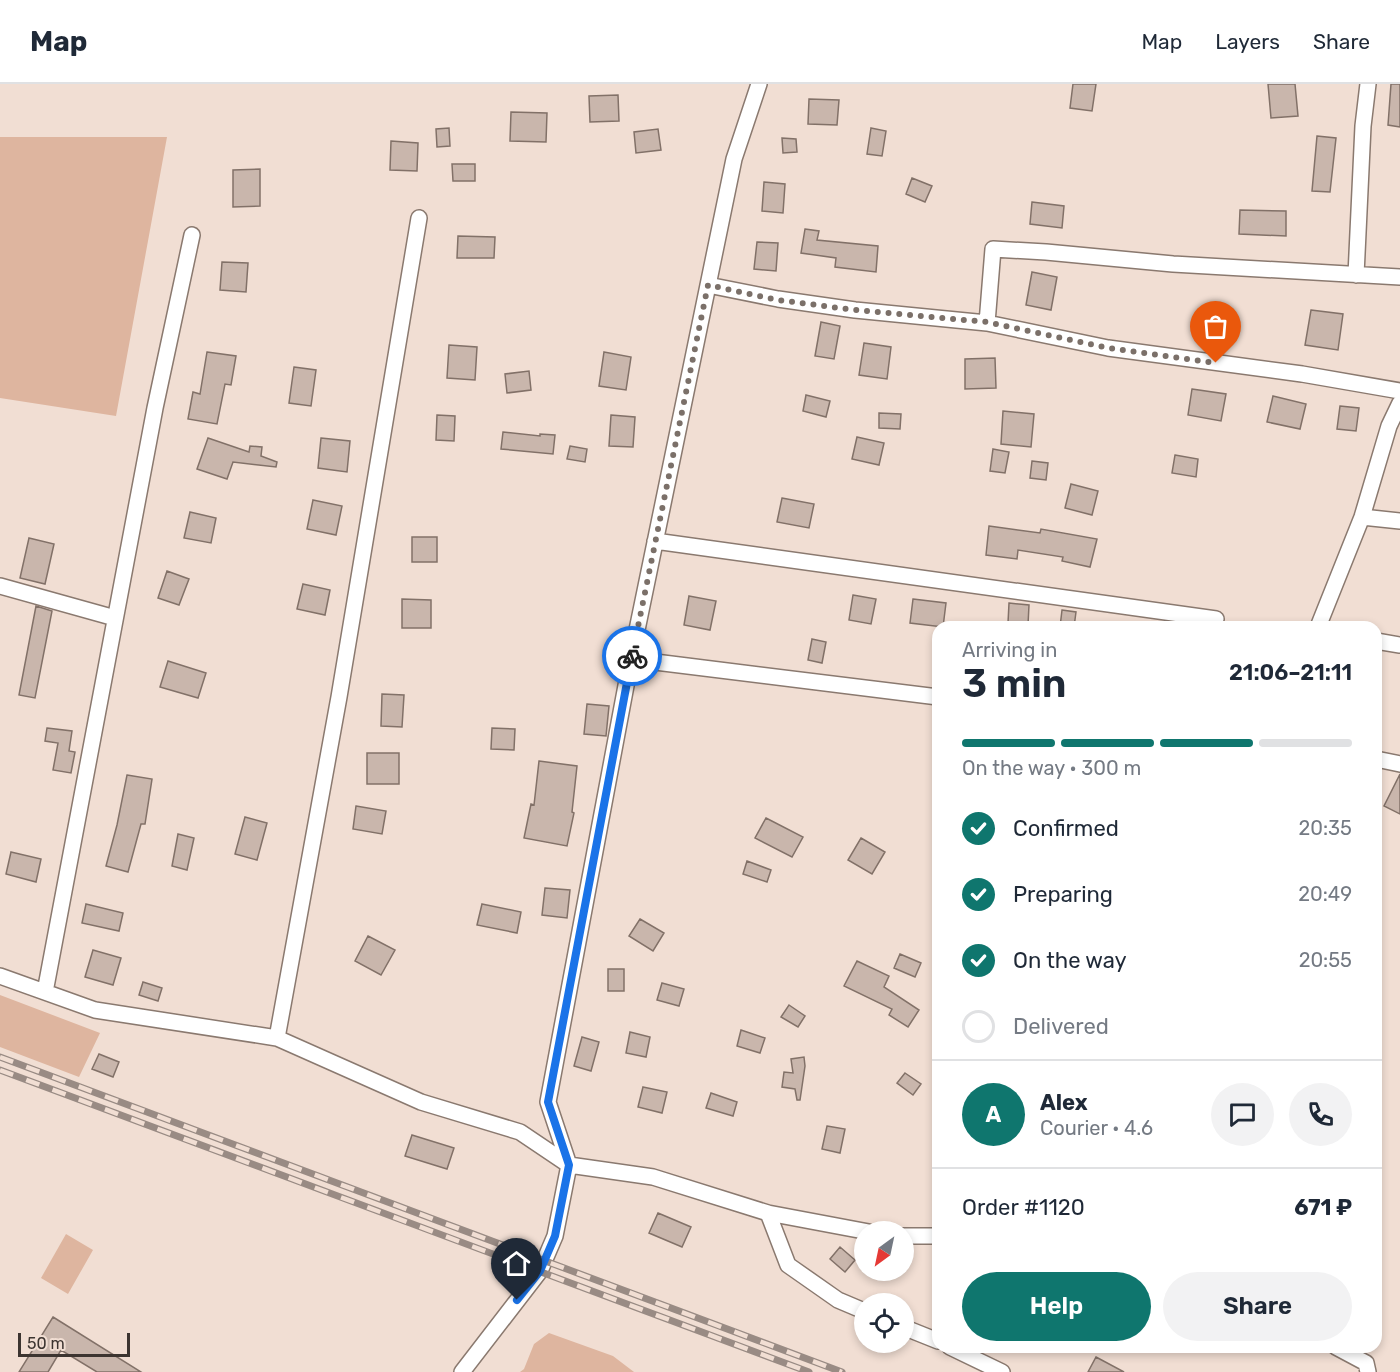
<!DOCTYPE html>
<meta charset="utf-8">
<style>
:root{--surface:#fff;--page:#f2f2f3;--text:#1f2937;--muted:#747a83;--line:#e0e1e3;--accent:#0f766e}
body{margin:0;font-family:Rubik,sans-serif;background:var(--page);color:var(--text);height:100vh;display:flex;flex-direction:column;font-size:22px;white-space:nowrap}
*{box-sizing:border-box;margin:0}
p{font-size:20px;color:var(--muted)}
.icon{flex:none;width:33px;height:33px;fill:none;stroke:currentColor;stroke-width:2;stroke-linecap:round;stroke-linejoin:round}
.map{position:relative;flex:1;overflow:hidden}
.panel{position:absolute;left:932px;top:537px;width:450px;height:732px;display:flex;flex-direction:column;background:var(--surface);border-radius:18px;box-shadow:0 3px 9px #0003}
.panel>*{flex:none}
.needle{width:39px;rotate:213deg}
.buttons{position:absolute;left:854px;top:1137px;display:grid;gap:12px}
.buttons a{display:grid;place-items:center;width:60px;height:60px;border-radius:50%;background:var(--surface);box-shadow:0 3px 9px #0003;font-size:30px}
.scale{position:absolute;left:18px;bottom:15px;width:112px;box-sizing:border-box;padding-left:6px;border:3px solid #3c3430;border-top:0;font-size:16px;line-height:21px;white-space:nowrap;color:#3c3430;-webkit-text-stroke:4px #f1ded3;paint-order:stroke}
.pin{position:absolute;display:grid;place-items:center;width:51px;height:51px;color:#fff;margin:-62px -26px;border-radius:50% 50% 50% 0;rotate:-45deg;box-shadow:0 0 6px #0007}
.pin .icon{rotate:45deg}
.courier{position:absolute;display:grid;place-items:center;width:60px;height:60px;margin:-30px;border:4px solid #1a73e8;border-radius:50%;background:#fff;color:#222;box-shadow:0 2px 8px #0007}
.summary em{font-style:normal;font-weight:600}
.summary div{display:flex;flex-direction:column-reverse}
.summary{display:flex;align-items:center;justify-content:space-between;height:102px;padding:0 30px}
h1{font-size:39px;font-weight:600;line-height:45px}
.bar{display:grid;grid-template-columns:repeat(4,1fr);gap:9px 6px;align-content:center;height:72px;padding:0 30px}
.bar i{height:8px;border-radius:4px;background:var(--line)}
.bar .active{background:var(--accent)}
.bar p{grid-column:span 4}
.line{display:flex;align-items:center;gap:15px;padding:0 30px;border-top:2px solid var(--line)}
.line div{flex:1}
.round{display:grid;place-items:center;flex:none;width:63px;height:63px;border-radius:32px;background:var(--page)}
ol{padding:0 30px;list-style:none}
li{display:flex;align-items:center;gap:18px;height:66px}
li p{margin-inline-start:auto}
li .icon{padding:6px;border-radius:50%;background:var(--accent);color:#fff;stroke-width:4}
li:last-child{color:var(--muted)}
li i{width:33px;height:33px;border:3px solid var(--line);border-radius:50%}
.button{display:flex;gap:12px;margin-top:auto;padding:12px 30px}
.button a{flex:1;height:69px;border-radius:36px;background:var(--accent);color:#fff;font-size:24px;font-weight:600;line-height:69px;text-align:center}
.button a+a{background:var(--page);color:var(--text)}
header{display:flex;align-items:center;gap:36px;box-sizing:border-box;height:84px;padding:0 30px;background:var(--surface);border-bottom:2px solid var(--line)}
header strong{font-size:28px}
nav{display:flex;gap:33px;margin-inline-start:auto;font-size:21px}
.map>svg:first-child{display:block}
</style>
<header>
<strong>Map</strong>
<nav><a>Map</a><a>Layers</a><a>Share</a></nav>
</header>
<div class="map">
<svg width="1400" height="1288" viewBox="0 0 1400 1288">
<rect width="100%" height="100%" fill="#f1ded3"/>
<path fill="#deb59f" d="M167,53L116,332L0,314V53Z
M0,911L100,949L79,993L0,963Z
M66,1150L93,1166L68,1210L41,1194Z
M549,1249L613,1272L634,1288H520L524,1285L534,1260Z"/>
<path fill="#c9b6ac" stroke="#827168" stroke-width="1.5" d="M1073,0H1096L1092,27L1070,24Z
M1268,0H1295L1298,32L1271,34Z
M1391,0H1400V43L1388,41Z
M618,11L619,37L590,38L589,12Z
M809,15L839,16L837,41L808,40Z
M511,28L547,29L546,58L510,57Z
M449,44L450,62L437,63L436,45Z
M871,44L886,47L882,72L867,70Z
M658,45L661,66L636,69L634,48Z
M1317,52L1336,54L1330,108L1312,107Z
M782,54L796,55L797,68L783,69Z
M391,57L418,59L417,87L390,86Z
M452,80H475V97H453Z
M260,85V122L233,123V86Z
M912,94L932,102L925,118L906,110Z
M764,98L785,100L783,129L762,127Z
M1032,118L1064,122L1062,144L1030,140Z
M1240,126L1286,127V152L1239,150Z
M805,145L819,147L817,156L878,162L876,188L835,183L836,174L801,169Z
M458,152L495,153L494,174H457Z
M757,158L778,159L776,187L754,185Z
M222,178L248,179L246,208L220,206Z
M1032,188L1057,193L1051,226L1026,221Z
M1311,226L1343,230L1338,266L1305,261Z
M821,238L840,242L834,275L815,272Z
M864,259L891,263L887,295L859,291Z
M449,261L477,263L475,296L447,294Z
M207,268L236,272L231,301L225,300L217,340L188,335L193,308L200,310Z
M604,268L631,273L626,306L599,302Z
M995,274L996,304L965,305V275Z
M294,283L316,286L311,322L289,319Z
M529,287L531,306L507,309L505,290Z
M1192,305L1226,310L1221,337L1188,331Z
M806,311L830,317L826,333L803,327Z
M1273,312L1306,320L1300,345L1267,338Z
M1340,322L1359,324L1356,347L1337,345Z
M1003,327L1034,330L1031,363L1001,360Z
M879,329L901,330L900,345L879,344Z
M437,331L455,332L454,357L436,356Z
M611,331L635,333L633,363L609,362Z
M503,348L540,352V350L555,351L553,370L501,365Z
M857,353L884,359L879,381L852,375Z
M208,354L249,368L250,362L262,363L261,372L277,378L276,383L233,378L227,395L197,385Z
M321,354L350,357L347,388L318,384Z
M570,362L587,365L585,378L567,375Z
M993,365L1009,368L1005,389L990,387Z
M1175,371L1198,375L1196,393L1172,389Z
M1032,377L1048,379L1046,396L1030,394Z
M1071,400L1098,407L1092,431L1065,424Z
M782,414L814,420L809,444L777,438Z
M313,416L342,422L336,451L307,445Z
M190,428L216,434L211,459L184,454Z
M989,442L1040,449L1041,445L1097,455L1090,483L1062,477L1063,473L1018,466L1017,475L986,471Z
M412,453H437V478H412Z
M29,454L54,460L45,500L20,494Z
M167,487L189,495L179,521L158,514Z
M303,500L330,506L325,531L297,525Z
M853,511L876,515L871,540L849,536Z
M689,512L716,517L710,546L684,541Z
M402,515L431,516V544H402Z
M913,515L946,519L943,543L910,539Z
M1009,519L1029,521L1028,541L1008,539Z
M36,522L52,527L35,614L19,611Z
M1062,526L1076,528L1074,543H1060Z
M812,555L826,558L822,579L808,576Z
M168,577L206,589L198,614L160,603Z
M382,610L404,611L402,643L381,642Z
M587,620L609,622L606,652L584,650Z
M47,644L72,647L69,667L75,668L71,689L53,686L58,659L45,657Z
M492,644L515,645L514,666L491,665Z
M367,669H399V700H367Z
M539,677L577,682L572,728L574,729L567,762L524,754L531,720L534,721Z
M1400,690V730L1384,722Z
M127,691L152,695L145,740H141L128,788L106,782L117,741Z
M356,722L386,727L382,750L353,745Z
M245,733L267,739L257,776L235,770Z
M766,734L803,753L792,773L755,754Z
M178,750L194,754L187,786L172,782Z
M861,754L885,768L872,790L848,776Z
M11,768L41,775L36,798L6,790Z
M747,777L771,786L767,798L743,790Z
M545,804L570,806L567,834L542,831Z
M86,820L123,829L119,847L82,839Z
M482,820L521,828L517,849L477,841Z
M640,835L664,849L653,867L629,852Z
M368,852L395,866L381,891L355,877Z
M93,866L121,874L113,901L85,893Z
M900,870L921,879L915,893L894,884Z
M857,877L889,892L884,903L919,926L908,943L889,931L892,925L844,902Z
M608,885H624V907H608Z
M143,898L162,904L158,917L139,911Z
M662,899L684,905L679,922L657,916Z
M789,921L805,932L798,943L781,933Z
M741,946L765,954L760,969L737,962Z
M630,948L650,953L646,973L626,969Z
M582,953L599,958L591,987L574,982Z
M99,970L119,978L113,993L92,985Z
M804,973L805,982L800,1016H797L795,1005L782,1003L784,988L793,989L791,975Z
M905,989L921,1000L913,1011L897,999Z
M643,1003L667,1008L662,1029L638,1023Z
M711,1009L737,1018L733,1032L706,1024Z
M827,1042L845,1045L840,1069L822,1065Z
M412,1051L454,1064L447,1085L405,1072Z
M658,1129L691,1143L682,1163L649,1149Z
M840,1163L855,1176L845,1188L830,1175Z
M53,1233L141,1288H97L61,1266L48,1288H19Z
M1096,1273L1124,1288H1088Z"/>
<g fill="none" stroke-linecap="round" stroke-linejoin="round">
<g stroke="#8a796f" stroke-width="18">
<path id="minor" d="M1356,191L1363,42L1368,0
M708,201L778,215L855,226L987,239L993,165L1046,168L1173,180L1400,193
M987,239L1108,264L1302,290L1400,307
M1362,433L1400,437
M655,457L1216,535
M0,502L115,534
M1318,543L1362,433L1389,342L1400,319
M1376,557L1400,561
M631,575L734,75L759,0
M1376,675L1400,680
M0,892L95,926L277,954L421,1018L520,1048L569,1081L653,1093L768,1129L788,1181L838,1216L864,1227
M45,908L155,324L192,151
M277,954L339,613L419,134
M569,1081L548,1018L631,575L938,613
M768,1129L869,1148
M903,1152H938
M903,1243L938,1257
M950,1263L1002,1288
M1336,1263L1366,1279L1368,1288
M462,1288L540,1187L555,1152L569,1081"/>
</g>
<use href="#minor" stroke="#fff" stroke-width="15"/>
<g stroke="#998b84" stroke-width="7">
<path id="rail" d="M0,973L842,1288
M0,986L809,1288"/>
</g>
<use href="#rail" stroke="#f1ded3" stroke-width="4.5" stroke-dasharray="14" stroke-linecap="butt"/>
</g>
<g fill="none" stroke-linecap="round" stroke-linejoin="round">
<path stroke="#7b7069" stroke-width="6" stroke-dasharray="0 10.8" d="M632,572L708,201L778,216L855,226L987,238L1108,264L1216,279"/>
<path stroke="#1a73e8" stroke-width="8" d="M517,1216L540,1187L555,1152L569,1081L548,1018L632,572"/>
</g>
</svg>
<div class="buttons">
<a><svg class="needle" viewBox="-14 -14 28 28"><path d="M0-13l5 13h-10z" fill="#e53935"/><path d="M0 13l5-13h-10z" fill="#747a83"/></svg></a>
<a><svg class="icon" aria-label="locate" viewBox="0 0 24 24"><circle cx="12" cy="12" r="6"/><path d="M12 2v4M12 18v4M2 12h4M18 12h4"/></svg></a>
</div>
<div class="scale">50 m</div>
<div class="pin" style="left:1216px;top:279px;background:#ea580c"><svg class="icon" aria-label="bag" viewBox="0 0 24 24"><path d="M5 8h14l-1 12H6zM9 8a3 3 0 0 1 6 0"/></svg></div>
<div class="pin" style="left:517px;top:1216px;background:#1f2937"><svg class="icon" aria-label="home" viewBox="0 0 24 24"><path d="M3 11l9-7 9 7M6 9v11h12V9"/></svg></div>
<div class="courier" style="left:632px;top:572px"><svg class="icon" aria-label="bike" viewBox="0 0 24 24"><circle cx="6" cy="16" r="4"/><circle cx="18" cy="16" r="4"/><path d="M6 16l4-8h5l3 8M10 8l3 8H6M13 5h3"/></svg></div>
<section class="panel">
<div class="summary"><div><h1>3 min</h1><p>Arriving in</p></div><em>21:06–21:11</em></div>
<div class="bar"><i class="active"></i><i class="active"></i><i class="active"></i><i></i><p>On the way · 300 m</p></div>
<ol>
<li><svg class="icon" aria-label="check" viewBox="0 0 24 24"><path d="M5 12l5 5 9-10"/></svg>Confirmed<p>20:35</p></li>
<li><svg class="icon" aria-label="check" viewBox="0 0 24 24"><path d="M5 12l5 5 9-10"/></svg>Preparing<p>20:49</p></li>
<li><svg class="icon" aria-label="check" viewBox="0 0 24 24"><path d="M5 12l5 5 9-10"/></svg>On the way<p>20:55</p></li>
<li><i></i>Delivered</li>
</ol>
<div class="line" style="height:108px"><b class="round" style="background:var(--accent);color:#fff">A</b><div><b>Alex</b><p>Courier · 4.6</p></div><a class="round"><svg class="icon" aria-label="chat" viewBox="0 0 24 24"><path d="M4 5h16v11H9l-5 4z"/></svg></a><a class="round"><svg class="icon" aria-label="phone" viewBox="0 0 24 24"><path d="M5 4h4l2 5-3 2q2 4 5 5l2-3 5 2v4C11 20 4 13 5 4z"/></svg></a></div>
<div class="line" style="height:78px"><div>Order #1120</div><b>671 ₽</b></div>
<div class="button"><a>Help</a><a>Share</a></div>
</section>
</div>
